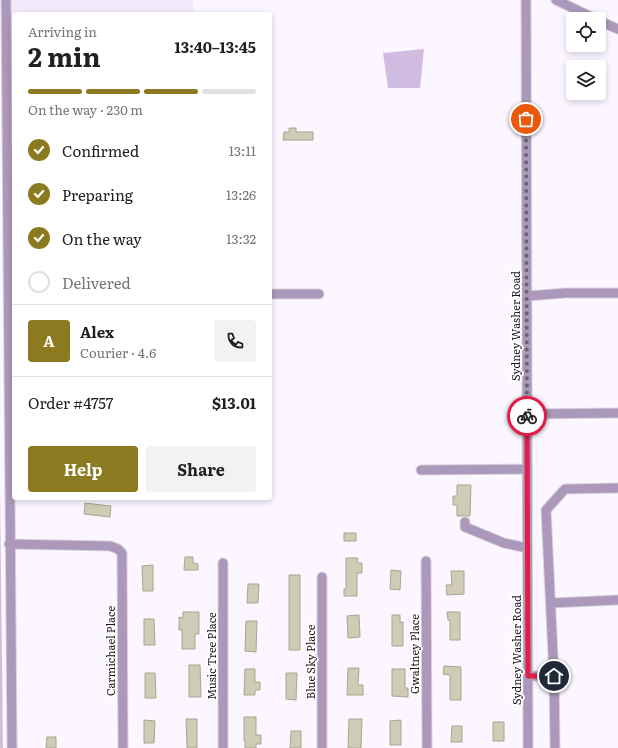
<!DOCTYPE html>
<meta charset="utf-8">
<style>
:root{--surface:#fff;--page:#f2f2f2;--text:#202124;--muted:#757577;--line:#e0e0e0;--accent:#8b7a1f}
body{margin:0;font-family:Literata,serif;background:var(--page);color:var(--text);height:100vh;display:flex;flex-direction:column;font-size:15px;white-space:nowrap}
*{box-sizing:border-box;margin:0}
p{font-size:13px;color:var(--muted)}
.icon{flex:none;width:22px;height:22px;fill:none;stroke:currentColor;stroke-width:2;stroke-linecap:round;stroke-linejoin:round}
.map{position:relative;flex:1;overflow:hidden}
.side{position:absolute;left:12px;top:12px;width:260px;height:488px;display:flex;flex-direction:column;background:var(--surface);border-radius:4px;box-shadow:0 2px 6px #0003}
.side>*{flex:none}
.controls{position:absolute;left:566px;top:12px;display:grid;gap:8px}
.controls a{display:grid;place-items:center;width:40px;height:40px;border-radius:4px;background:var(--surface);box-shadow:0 2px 6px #0003;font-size:20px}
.pin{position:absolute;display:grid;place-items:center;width:34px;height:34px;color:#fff;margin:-17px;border:2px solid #fff;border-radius:50%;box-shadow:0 1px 4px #0007}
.courier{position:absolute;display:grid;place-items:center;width:40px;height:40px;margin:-20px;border:3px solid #e11d48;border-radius:50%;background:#fff;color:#222;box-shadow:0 1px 5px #0007}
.summary em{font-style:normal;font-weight:700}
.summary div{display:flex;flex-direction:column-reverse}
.summary{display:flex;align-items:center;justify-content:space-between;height:68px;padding:0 16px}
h1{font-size:26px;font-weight:700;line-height:30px}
.bar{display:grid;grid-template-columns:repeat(4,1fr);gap:6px 4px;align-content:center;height:48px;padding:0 16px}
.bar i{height:5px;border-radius:3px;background:var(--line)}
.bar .on{background:var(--accent)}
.bar p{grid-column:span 4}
.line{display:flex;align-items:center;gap:10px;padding:0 16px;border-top:1px solid var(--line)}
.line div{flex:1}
.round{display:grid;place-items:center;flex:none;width:42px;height:42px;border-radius:4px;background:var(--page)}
ol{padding:0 16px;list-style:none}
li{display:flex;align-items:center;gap:12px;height:44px}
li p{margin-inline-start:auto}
li .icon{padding:4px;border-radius:50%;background:var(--accent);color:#fff;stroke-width:4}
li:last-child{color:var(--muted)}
li i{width:22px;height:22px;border:2px solid var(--line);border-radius:50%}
.button{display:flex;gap:8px;margin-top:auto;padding:8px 16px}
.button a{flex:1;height:46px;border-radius:4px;background:var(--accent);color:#fff;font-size:16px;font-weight:700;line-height:46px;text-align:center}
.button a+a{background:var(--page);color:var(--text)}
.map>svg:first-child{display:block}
</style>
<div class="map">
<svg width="618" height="748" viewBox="0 0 618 748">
<rect width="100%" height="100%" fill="#fbf6ff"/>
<path fill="#f3eafb" d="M10,0H193L194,14H14V34H10Z"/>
<path fill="#d0bce1" d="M424,49L420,88H388L383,53Z
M0,488L3,748H0Z"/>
<path fill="#cfcbb4" stroke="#a9a58f" d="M289,128H296V132H313V140H283L284,132H289Z
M457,485H471L470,516H457V505H453V496H457Z
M85,503L111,506L110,517L84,514Z
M344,533H356V541H344Z
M185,557H193V563L198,564V570H184Z
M346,558H358L357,563H362V573H357V596H344V589H346Z
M153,565V591H143L142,566Z
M391,570L401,571L400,590L390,589Z
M451,571H464V594L447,595L446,585H452Z
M289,575H300V650H289Z
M248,584H259L258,603H247Z
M183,612H199V634H195V649H182V630H179V617L183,618Z
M447,612H460V640H450V620H448Z
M359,615L360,637L348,638L347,616Z
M392,615H400V622H403V646H392Z
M144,619H154L155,645H144Z
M246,621H257L256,652L245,651Z
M189,665H200L201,697H189Z
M444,666L461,667V700H450V675L443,674Z
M348,668H359L358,685H363V695H347Z
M245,669H255V682H260V690H255V695H244Z
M392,669H405V688H408V697L392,696Z
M145,673H155L156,698H145Z
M286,673H297L296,700L286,699Z
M244,717H256V735H261V744H256V748H245V741H244Z
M186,719H197V748H187Z
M349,719H362L361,748H348Z
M144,720L155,721L154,743H144Z
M401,720V745H390V721Z
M493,722H504V741H493Z
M452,726H462V742H451Z
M291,731H301V748H290Z
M47,737H56V748H46Z"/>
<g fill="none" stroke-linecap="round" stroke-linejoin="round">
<g stroke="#d7d2db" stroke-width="11">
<path id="minor" d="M6,0L12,748
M526,0L528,748
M556,0L596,19
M599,21L618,29
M270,294H319
M527,296L566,293H618
M527,414L618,413
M421,470L527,469
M465,522V527L504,543L527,548
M9,544L110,546L118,549L122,553L123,748
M426,561L427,748
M223,563V748
M551,603L618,600
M528,676H554L546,510L565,489L618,488
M554,676L555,748
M322,748V577"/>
</g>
<use href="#minor" stroke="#ab98ba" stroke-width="9"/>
</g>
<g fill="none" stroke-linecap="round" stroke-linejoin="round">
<path stroke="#69646d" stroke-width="4" stroke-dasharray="0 7.2" d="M526,119L527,416"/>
<path stroke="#e11d48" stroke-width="5" d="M527,416L528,676H554"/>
</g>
<g text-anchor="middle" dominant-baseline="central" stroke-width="3.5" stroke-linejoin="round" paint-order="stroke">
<g font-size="11" fill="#1a161e" stroke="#fff">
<text transform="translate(515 326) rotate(-90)">Sydney Washer Road</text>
<text transform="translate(516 650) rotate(-90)">Sydney Washer Road</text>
<text transform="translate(110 651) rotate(-90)">Carmichael Place</text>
<text transform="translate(414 654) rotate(-90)">Gwaltney Place</text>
<text transform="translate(211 656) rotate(-90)">Music Tree Place</text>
<text transform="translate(310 662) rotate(-90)">Blue Sky Place</text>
</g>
</g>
</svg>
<div class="controls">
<a><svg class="icon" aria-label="locate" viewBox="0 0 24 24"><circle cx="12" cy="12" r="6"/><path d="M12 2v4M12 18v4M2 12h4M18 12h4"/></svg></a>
<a><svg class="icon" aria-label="layers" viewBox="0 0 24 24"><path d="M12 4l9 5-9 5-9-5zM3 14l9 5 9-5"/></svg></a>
</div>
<div class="pin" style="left:526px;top:119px;background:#ea580c"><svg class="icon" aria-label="bag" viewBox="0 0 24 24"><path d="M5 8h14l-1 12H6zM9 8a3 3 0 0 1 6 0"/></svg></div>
<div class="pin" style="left:554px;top:676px;background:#1f2937"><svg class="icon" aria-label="home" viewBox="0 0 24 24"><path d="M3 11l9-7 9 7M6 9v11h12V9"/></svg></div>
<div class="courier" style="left:527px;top:416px"><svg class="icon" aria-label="bike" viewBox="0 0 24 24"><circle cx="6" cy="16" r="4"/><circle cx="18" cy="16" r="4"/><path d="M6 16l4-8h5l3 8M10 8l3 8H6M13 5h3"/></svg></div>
<section class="side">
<div class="summary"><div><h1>2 min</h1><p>Arriving in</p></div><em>13:40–13:45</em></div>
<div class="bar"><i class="on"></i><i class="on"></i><i class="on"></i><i></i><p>On the way · 230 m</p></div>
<ol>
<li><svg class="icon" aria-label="check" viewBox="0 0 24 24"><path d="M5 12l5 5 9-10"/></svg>Confirmed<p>13:11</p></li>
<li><svg class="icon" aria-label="check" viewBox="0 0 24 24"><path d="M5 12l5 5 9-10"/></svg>Preparing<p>13:26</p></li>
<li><svg class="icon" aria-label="check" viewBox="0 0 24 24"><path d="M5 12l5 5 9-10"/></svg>On the way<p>13:32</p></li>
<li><i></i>Delivered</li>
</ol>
<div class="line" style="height:72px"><b class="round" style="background:var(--accent);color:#fff">A</b><div><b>Alex</b><p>Courier · 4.6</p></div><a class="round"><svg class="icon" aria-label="phone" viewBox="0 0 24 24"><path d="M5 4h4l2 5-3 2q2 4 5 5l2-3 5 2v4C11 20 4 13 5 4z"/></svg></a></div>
<div class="line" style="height:52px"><div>Order #4757</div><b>$13.01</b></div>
<div class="button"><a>Help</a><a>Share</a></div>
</section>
</div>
